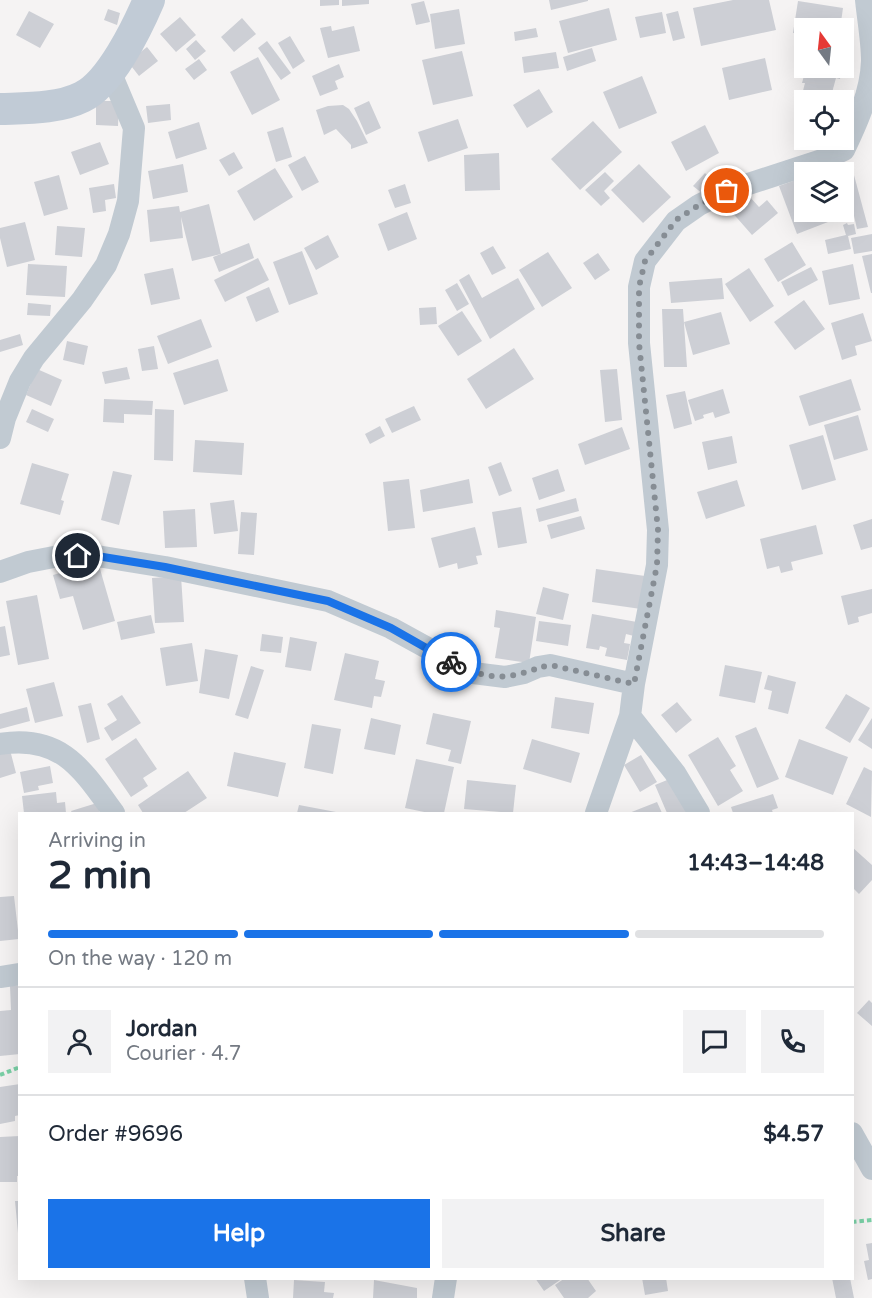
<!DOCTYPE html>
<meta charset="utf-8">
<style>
:root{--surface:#fff;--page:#f2f2f3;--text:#1f2937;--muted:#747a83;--line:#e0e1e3;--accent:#1a73e8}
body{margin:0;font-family:"Varela Round",sans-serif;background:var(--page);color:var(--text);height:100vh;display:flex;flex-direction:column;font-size:22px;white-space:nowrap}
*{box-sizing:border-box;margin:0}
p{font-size:20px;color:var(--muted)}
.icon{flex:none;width:33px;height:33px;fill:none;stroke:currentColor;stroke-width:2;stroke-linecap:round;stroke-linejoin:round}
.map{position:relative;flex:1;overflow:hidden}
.side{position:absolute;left:18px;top:812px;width:836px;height:468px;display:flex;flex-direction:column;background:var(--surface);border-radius:0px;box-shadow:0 6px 24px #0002}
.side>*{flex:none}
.needle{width:39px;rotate:345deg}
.controls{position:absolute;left:794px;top:18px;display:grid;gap:12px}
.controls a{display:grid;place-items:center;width:60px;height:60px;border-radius:0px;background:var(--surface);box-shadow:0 6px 24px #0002;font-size:30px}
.pin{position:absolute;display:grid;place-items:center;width:51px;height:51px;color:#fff;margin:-26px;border:3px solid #fff;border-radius:50%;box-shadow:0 2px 6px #0007}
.courier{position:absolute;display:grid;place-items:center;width:60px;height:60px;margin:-30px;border:4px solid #1a73e8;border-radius:50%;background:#fff;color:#222;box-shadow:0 2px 8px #0007}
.overview em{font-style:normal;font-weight:800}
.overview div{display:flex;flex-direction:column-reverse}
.overview{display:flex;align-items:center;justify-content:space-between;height:102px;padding:0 30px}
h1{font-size:39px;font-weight:800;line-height:45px}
.bar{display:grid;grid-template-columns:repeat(4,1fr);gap:9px 6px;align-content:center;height:72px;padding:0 30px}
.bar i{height:8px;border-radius:4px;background:var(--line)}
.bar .current{background:var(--accent)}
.bar p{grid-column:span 4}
.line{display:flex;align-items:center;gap:15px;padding:0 30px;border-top:2px solid var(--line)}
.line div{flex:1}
.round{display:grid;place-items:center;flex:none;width:63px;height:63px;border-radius:0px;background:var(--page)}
.button{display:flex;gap:12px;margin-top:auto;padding:12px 30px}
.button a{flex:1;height:69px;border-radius:0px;background:var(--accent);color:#fff;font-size:24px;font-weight:800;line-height:69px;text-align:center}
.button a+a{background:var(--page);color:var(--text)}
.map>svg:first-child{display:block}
</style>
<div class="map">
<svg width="872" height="1298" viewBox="0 0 872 1298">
<rect width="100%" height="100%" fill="#f5f3f3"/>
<path fill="#cdcfd5" d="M320,0H339V5L320,6Z
M342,0H369V4L342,6Z
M549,0H588V1L551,10Z
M733,0H769L776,30L701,46L693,8Z
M424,1L430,22L416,25L411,4Z
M798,1L843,8L841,22L826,20L824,28H804V34L793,33Z
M609,8L617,40L568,53L559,21Z
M108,9L120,13L117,25L104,20Z
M459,9L465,44L435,49L430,14Z
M29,11L54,24L40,48L16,35Z
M678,11L685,38L673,41L666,14Z
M662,12L666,33L640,38L635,17Z
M180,17L196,35L176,52L160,34Z
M242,18L256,34L234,52L221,37Z
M331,26L332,31L354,26L360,51L328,58L320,28Z
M536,28L538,37L515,41L514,32Z
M290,36L305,61L293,69L278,43Z
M196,40L206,51L195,60L186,49Z
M267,41L291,73L281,80L258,48Z
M147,47L158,61L139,76L128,62Z
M592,48L596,61L567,71L563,57Z
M462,51L473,96L433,105L422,60Z
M556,52L559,68L524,73L522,57Z
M258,57L280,100L252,115L230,72Z
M765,58L772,90L729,100L722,68Z
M199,59L207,70L194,80L185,69Z
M339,64L344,77L335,81L338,89L320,96L312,76Z
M806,68L842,69L840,79L836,78L830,100L801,98L805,83H802Z
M642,76L657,113L619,129L603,92Z
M539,89L553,112L527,128L513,105Z
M96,101H119L118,126L96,125Z
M369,101L381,128L366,135L354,108Z
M170,104L171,120L148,123L146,106Z
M343,105L349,109L357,121L368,143L351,149V145L336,129L324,135L316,110L328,106Z
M458,119L468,148L428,162L418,132Z
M593,121L622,152L580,190L551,159Z
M199,122L207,149L176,159L168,132Z
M705,125L719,153L686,171L671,142Z
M283,127L292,157L276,162L267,132Z
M100,142L109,164L80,175L71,152Z
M234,152L243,168L229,176L219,160Z
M499,153L500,190L465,191L464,155Z
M305,156L319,182L302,191L288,165Z
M183,164L188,192L153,199L148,171Z
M639,164L671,197L643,223L611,190Z
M851,164L868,227L857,229L854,216L834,221L831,212H843V172H821Z
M275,168L293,197L254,221L237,191Z
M605,172L614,181L604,191L610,198L601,206L585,190Z
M705,173L714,182L703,194L693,186Z
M59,175L68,209L44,216L34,182Z
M804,177V212H824L828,222L797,234L779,186Z
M114,184L116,198L105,200L106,211L93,213L89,188Z
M405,184L411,203L395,208L388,190Z
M741,187L759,207L767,200L778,213L752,235L723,202Z
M209,204L221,254L249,243L254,258L219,272L213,257L221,254L192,261L181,217L183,238L150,242L147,210L179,206L180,212Z
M407,212L417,239L388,251L378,224Z
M25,222L35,260L7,267L0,238V228Z
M847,223L848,225L854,224L856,234L848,236L851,249L828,254L825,240L846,235L843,225Z
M57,226L85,228L82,257L55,255Z
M872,234V251L854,254L851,238Z
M328,235L339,257L316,270L304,248Z
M792,242L806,265L778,282L764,259Z
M493,246L506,268L492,275L480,253Z
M302,251L318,294L289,305L273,262Z
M548,252L572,288L542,307L519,270Z
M598,253L610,270L595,280L583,263Z
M872,254V293H871L862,256Z
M258,258L269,280L225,302L214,280Z
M28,264L67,266L65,297L26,295Z
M853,264L860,299L829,305L822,271Z
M811,267L818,280L788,296L781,282Z
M173,268L180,299L151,305L144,274Z
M749,268L774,306L750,322L725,284Z
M469,274L482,298L518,278L535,309L490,339L459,280Z
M722,278L724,299L671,303L669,282Z
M457,283L469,304L457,311L445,290Z
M269,287L279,312L256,322L246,297Z
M804,300L825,329L795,350L774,322Z
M28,303L51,305L50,316L27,315Z
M436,307L437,324L420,325L419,308Z
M662,309H683L687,367H664Z
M462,311L482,341L458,356L438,326Z
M721,312L730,344L693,355L684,322Z
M863,313L872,341L855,346L857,355L842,360L831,323Z
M201,319L212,347L168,364L157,336Z
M20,334L23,345L0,352V340Z
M67,341L88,346L84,365L63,360Z
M154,346L158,369L142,371L138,349Z
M514,348L534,379L486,409L467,379Z
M218,359L228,391L184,405L173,373Z
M127,367L130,379L105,384L102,372Z
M37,369L62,380L51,406L26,395Z
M617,369L622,420L605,422L600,370Z
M851,379L861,410L809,426L799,396Z
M723,389L730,413L715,418L713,412L703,415L704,418L695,421L688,400Z
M685,391L692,424L674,429L666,395Z
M104,399L153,401L152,415L124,414V423L103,422Z
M414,406L421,420L392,433L385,419Z
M32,409L54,419L48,432L26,422Z
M155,409L174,410L173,461L154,460Z
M858,415L868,450L834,460L824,425Z
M380,426L385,436L370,444L365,434Z
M622,427L630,449L585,465L578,444Z
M823,435L836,480L802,490L789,445Z
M732,436L737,463L708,470L702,442Z
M195,440L244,443L242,475L193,472Z
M501,462L512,491L499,496L488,467Z
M32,463L69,474L61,500L64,501L60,515L20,504Z
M558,469L565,491L539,500L532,478Z
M113,471L132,475L119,525L101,520Z
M409,479L415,528L388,531L383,482Z
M469,479L473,503L423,512L420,490Z
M737,480L745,506L706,519L697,492Z
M576,498L579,511L539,522L536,509Z
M234,500L238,531L214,534L210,503Z
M521,507L527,543L498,548L492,512Z
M195,509L197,547L165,548L163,511Z
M241,512L257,513L254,555L238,554Z
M581,516L585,529L551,539L547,525Z
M872,519V547L861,550L853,525Z
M816,525L823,554L791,562L793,570L781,573L779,566L767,569L760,539Z
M475,527L482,555L476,556L478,564L458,569L457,563L439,568L431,538Z
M98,562L115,621L83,630L73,596L60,599L53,575Z
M596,569L645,576L641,609L592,602Z
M181,576L184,622L155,623L152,578Z
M543,587L569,594L563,620L536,614Z
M872,589V613L858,617L859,622L848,625L841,596Z
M37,595L49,659L18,665L6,601Z
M496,610L536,617L529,663L495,658L500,628L494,627Z
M592,614L637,622L634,636L626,634L624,643L630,644L627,660L605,656L607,648L600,646L599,650L586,648Z
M151,615L155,633L121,640L117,622Z
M539,621L571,625L568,646L536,641Z
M5,626L10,655L0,657V627Z
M262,634L283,637L281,653L260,651Z
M290,637L317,642L311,671L285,667Z
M192,643L198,681L166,686L160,648Z
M205,649L238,655L229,699L199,693Z
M345,653L379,661L375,679L385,681L381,697L374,696L372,708L334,700Z
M725,665L762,672L755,703L719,696Z
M251,666L264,670L248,719L235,715Z
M768,675L796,682L788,714L768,709L772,691L764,689Z
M54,682L63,716L35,723L26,689Z
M846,694L870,708L850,743L825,728Z
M122,695L141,723L112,741L104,728L117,720L107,704Z
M555,697L594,703L589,734L551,728Z
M677,702L692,720L676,733L661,715Z
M91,703L100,739L87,743L78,706Z
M27,707L30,721L0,729V714Z
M433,713L471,721L461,764L448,761L451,750L426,744Z
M371,718L401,725L395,755L364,749Z
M872,718V749L858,740Z
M312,724L341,729L333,774L304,768Z
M756,727L779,779L757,788L735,736Z
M718,737L736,766L730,770L743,791L718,806L688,755Z
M136,738L157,769L143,778L148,786L131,797L105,759Z
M532,739L580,753L571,783L523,769Z
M799,739L848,757L833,795L785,777Z
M9,746L16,773L0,778V749Z
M234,752L286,763L278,797L227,786Z
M641,755L657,782L640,792L624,765Z
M416,759L454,767L444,813H429L405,808Z
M50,766L53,783L38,786L39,790L24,793L20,772Z
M864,767L872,771L871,817L846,804Z
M188,771L207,798L184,813H143L138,805Z
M672,778L687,813H667L655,785Z
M467,780L516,785L513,813L464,809Z
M56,792L57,803L65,802L66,813H24L22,796Z
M773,794L778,808L772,810L773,813H733L731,807Z
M657,802L662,813H629Z
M97,803L100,813H72L71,811Z
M299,805L336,812V813H297Z
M852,847L872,865V880L859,894L852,887Z
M14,896L19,939L0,941V897Z
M20,985V1054L0,1056V1011L11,1010L10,986Z
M869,1000L872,1003V1026L857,1013Z
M20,1084V1115L15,1116V1121L0,1124V1087Z
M20,1136V1176H17V1182H0V1137Z
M15,1201H20V1233H18Z
M872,1243V1279L868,1280L864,1261L869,1260L866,1244Z
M535,1278H563L544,1291Z
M565,1278H587L596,1291L588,1298H564L555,1285Z
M642,1278H666L668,1291L645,1295Z
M832,1278H850L854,1298H836Z
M294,1280L325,1282L324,1292L334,1293L333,1298H293Z
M374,1280L417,1288V1298H373Z"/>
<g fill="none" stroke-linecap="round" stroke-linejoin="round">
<path stroke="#7ad0a6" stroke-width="4" stroke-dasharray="4.5 3" stroke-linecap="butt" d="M0,1075L20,1067
M852,1222L872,1220"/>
<path stroke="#c1cad2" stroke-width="22" d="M0,438L5,418L20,381L34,358L82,300L106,265L119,234L128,201L134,128L110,71
M0,572L28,562L59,556H97L165,567L328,601L391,628L473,673L505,677L524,673L538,667L550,665L634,684
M630,716L675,773L699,813
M0,744C61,734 82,769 114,813
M596,813L630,716L634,684L657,565L658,530L639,343V287L645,261L676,221L699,205L727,191L822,160L844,150C857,123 871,92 872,61C872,41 868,20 866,0
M0,977L20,974
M852,1133L872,1169
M255,1278L258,1298
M443,1298L446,1278"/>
<path stroke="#c1cbd6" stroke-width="32" d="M0,109C26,108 58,109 82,97C110,84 137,28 149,0"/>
</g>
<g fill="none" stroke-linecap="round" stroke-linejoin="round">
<path stroke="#868d94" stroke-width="6" stroke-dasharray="0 10.8" d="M451,662C474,674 496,681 523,673C533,670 540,667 550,665L634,684L657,565L658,530L639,343V287L645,261L676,220L699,205L727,191"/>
<path stroke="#1a73e8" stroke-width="8" d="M78,556H97L165,567L328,601L391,628L451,662"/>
</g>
</svg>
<div class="controls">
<a><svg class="needle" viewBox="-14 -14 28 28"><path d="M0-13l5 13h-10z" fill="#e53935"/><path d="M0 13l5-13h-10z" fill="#747a83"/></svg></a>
<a><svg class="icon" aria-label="locate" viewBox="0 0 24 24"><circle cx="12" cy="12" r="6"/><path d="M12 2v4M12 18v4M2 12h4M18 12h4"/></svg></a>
<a><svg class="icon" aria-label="layers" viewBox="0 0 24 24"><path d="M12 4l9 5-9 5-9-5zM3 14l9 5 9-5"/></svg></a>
</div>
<div class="pin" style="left:727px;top:191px;background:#ea580c"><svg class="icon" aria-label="bag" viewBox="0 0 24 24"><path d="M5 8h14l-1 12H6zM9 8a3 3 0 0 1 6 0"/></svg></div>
<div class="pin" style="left:78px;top:556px;background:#1f2937"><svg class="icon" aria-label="home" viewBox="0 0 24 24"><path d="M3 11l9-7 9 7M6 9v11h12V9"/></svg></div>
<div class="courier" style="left:451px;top:662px"><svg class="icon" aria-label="bike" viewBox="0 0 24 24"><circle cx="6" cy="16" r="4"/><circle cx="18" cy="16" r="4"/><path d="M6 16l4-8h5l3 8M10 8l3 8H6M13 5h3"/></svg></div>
<section class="side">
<div class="overview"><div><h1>2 min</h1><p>Arriving in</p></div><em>14:43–14:48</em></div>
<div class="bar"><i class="current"></i><i class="current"></i><i class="current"></i><i></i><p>On the way · 120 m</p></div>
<div class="line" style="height:108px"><a class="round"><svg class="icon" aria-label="person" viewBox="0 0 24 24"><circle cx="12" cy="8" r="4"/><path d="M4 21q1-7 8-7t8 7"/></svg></a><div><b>Jordan</b><p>Courier · 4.7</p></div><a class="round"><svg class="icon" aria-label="chat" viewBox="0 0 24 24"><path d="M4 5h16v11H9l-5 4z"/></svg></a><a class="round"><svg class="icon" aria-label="phone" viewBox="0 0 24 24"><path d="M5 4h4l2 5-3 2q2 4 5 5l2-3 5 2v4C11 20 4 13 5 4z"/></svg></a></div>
<div class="line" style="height:78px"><div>Order #9696</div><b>$4.57</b></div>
<div class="button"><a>Help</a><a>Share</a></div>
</section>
</div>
